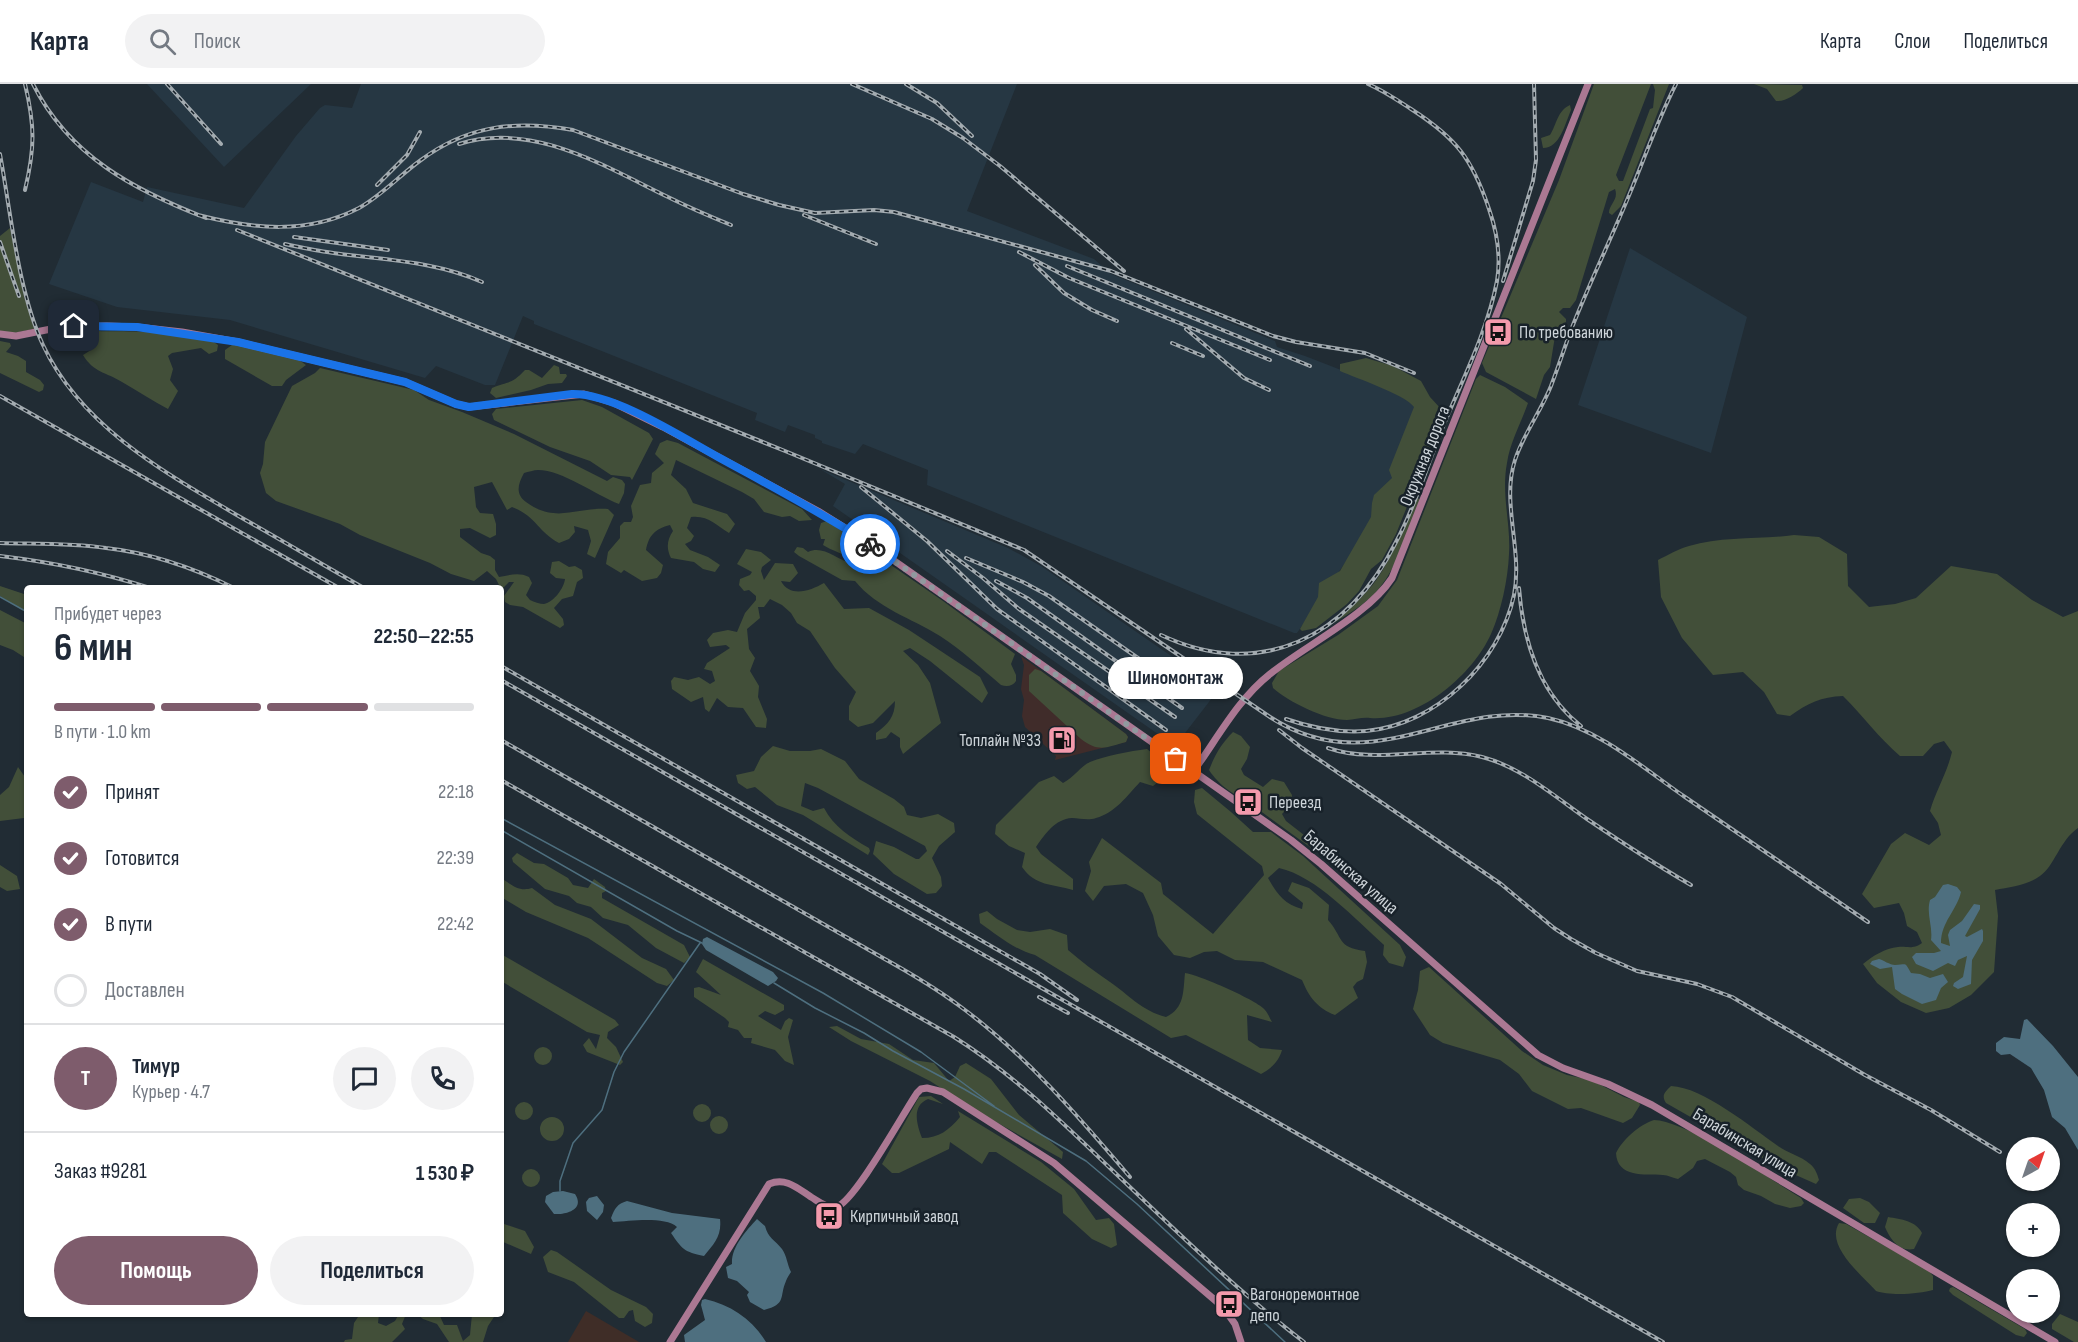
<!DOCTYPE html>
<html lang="ru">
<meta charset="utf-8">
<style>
:root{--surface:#fff;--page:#f2f2f3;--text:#1f2937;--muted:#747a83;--line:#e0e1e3;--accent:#7e5c6c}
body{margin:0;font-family:"Sofia Sans Condensed",sans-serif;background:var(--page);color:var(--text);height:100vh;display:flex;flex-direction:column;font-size:22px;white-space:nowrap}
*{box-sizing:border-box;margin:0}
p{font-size:20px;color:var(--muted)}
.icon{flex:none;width:33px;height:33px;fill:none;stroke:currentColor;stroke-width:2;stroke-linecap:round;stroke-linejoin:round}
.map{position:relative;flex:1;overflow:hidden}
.sheet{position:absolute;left:24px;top:501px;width:480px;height:732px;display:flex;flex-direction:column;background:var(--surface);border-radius:6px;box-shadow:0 2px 4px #0004}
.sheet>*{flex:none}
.needle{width:39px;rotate:40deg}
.tools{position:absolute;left:2006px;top:1053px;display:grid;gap:12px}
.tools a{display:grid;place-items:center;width:54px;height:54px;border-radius:50%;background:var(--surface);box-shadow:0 2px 4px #0004;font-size:30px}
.pin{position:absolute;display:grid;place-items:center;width:51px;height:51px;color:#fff;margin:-26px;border-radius:12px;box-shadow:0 3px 9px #0006}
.courier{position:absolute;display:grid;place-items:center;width:60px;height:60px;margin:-30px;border:4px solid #1a73e8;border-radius:50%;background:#fff;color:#222;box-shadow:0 2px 8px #0007}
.bubble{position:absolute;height:42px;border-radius:21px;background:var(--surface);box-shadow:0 2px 4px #0004;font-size:20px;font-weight:700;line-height:42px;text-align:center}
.overview em{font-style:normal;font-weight:700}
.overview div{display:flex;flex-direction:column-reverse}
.overview{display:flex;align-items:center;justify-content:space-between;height:102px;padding:0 30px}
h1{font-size:39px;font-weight:700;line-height:45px}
.bar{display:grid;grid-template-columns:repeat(4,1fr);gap:9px 6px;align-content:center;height:72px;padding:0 30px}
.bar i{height:8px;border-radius:4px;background:var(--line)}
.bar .selected{background:var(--accent)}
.bar p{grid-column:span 4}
.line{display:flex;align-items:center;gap:15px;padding:0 30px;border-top:2px solid var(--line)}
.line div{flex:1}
.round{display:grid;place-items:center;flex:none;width:63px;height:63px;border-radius:32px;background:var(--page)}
ol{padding:0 30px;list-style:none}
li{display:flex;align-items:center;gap:18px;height:66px}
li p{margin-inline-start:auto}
li .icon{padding:6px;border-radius:50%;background:var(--accent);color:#fff;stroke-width:4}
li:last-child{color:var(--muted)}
li i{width:33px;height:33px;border:3px solid var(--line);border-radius:50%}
.primary-button{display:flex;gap:12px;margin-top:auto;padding:12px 30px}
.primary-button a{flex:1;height:69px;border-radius:36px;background:var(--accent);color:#fff;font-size:24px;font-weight:700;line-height:69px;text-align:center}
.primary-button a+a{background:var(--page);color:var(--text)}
header{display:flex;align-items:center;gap:36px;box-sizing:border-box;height:84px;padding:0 30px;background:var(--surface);border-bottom:2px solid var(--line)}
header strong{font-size:28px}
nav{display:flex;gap:33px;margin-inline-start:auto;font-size:21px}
.search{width:420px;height:54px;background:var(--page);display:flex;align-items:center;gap:15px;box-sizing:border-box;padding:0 21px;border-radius:33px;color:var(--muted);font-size:22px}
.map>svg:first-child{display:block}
</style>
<header>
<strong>Карта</strong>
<div class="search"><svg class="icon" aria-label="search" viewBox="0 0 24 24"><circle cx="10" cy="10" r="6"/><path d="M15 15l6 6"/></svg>Поиск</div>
<nav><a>Карта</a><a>Слои</a><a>Поделиться</a></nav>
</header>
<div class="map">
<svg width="2078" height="1258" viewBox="0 0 2078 1258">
<rect width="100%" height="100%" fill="#212c34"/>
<path fill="#402c2a" d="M1021,572L1126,650L1128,653L1126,658L1055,676L1056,672L1025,643L1022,632L1024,616L1021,605L1024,581Z"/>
<path fill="#263743" d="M147,0H311L224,83Z
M361,0H1017L967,127L1094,175L1111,190L1275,257L1277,263L1305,272L1439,324L1423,365L1297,549H1294L927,401L928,386L863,360L855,370L822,359V357L815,354V351L788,341L785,348L755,336L757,329L534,240V237L523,232L495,301H485L436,282L425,294L230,236L117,223L49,200L91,98L143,118L147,103L244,124L296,52L320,24L325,21L352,24Z
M1630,164L1747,233L1711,369L1578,321Z
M820,385L1008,464L1041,482L1219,605L1175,662L833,422L845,400Z"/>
<path fill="#3f2d27" d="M586,1227L639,1258H568Z"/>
<path fill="#424f39" d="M1594,0H1651L1616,91L1619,97H1623L1650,25L1653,24L1655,6L1653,0H1669L1621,122L1612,131L1609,129C1609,120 1619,116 1615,105L1609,108L1576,216L1570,224H1563L1559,228L1566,235V238L1556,246L1550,283L1544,291L1536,315L1486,288L1482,279L1559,96Z
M1754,0L1802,1L1803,4C1797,10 1785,18 1776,17L1767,5Z
M1570,21L1571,26C1565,40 1560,64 1543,64L1541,54L1550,51C1557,40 1557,27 1570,21Z
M10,144L24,212L34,245L14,249L0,247V152Z
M96,247C123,248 200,245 218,261L217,267L209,270L201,264L172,269L168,272L173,285L170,296L178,307L168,325C153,317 138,307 122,298C106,288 94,289 83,271L91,266L92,259L89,253Z
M0,257L10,259L11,262L6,268L18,272L26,277V288L40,296L44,301L43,306L39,308L0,289Z
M232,261H244L299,276L306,281L286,296L282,302H272L225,275V266Z
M1366,274L1393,282L1421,297L1430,313L1441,325L1443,333L1396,450L1382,476L1371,485L1359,507L1347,520L1316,544L1302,547L1300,545L1318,513L1319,499L1340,487L1371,433L1372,419L1374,411L1392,394L1389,386L1414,323C1406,311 1356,294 1340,287V280Z
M554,281L559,283L560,290H566L567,292L562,299L548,300L531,306L496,314L490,309L492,304C508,297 511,301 525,286H529L542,294Z
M320,284L414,306L429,316L462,328L514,350L607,397L613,393L622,396L625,400L624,409L619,420C596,411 562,386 538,386C534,386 528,388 524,389C518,400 515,410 526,418C556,440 576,423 608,425L614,431L595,474L587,470L591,457L588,446L574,442L575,448L569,455L559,459C538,448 536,432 512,423L507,426L492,398L474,403L476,423L480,429L493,430L496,440V451L490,454L470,444L460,445V453L481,469L490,472L495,476V486L499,493C510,491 519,488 529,493L532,499L526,511L530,516C534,518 540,520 544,520C554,518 564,504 565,495L556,494L550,489L552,478L559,477L569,483L575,482L582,486L583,494L577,498L573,512L562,515L554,524L563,535L564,541L560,544L523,523L510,521L505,518L504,512L514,498H509L503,504L500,503L496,495L487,487L474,497L451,490L430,479L360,451L340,440L276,417L266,409L260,389L263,380L265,358L292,302L315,289Z
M1480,291L1505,303L1528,319C1521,339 1510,358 1507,379C1501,410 1511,440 1509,470C1508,495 1501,528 1491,550C1472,592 1417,638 1370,634C1362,633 1354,636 1347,636C1325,636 1289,618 1273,604L1272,599L1279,587L1338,551L1378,522L1397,496L1476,295Z
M582,316L602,323L649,349L653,355L632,396L630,393L611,391L590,377L550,363L494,336L492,330L496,325Z
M667,356L678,359L802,425L812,436L799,437L790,432L782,433L764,428L754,415L742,408L676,376L671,391L686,405L693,419L727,430L735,440L729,449C716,441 708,431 691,433L687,444L694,452L691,457L685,460L690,466L708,473L720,481L715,488L703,485L694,478L671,474C666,464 667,456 673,447L670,441C655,445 649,451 646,466L663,481L661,489L657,494L642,497L624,486L621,489L606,480L608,468L620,454V442L624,438H631L633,433L631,422L640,401L651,399L652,389L664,379L655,370L660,359Z
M1416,414L1420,415C1408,445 1398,484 1376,508C1364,521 1348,530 1334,539C1349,525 1365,512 1377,495C1394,470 1404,441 1416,414Z
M827,437L943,517L1015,570L1011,580L1016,591V597C1013,602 1007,603 1001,601C981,584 962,566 940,552C911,534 877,524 855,497L842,496L799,472L794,468L797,463L803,464L808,468C823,461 836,475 850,479L851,476C844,469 832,467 823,461L825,455H821L819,446L821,439Z
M1794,451L1819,453L1847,470L1848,502L1869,523L1895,520L1916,514L1951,482L1997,490L2032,516L2063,533L2078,527V744C2060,756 2054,783 2040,792C2028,801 2010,803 1995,806L1998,832L1994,888L1971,911L1949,924L1926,929L1901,918L1877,899L1863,880C1873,872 1885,864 1898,863C1908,862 1912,866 1922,859L1917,848L1907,842L1904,829L1899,819L1874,824L1862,810L1891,760L1905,749L1929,761L1941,751L1938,739L1930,727C1936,706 1947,689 1952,668L1944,657L1934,660L1923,672H1900C1879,654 1863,632 1843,612C1821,613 1808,619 1790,632L1777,630L1764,608L1743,588L1713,591L1682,554L1661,513L1658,476C1668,471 1678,465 1689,462C1722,452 1759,456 1794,451Z
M746,465L761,468L771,476L762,483L761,487L764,496L775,479L793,480L798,489L790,498L781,497C790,514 810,507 824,499L844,525L869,524L909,546L980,593L988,609L982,619L930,577L910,564L903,567L918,581L930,599L941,639L903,670L900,663V654L891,648L886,654L876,656V649C888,640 895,633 895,617L873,639L858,643L849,636V622L856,608L835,584L810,547L797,539L791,529L782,521L770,515L764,523H758L760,534L747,545L749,565L755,574L750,587L759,602L758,613L767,635L766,644L756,643L743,624L728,623L717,614L709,628L705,625L703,613L691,618L672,605L671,597L674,593L688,596L699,593L710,600L715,597L712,587L704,585L707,579L730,564L726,561L710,563L707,556L713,549L728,546L737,548L745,529L756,516V512L749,506L744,507L739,501L740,495L750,491L752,488L737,480Z
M0,502L27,511V529L0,512Z
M0,526L27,540V575L13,566L0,561Z
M1035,585L1041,587L1126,650L1128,653L1126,658C1107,663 1099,669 1081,655L1029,607V591Z
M1233,648L1241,652L1250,663L1247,675L1241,685L1244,691L1263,703L1272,695L1284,698L1292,711L1291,720L1282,730L1286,737L1322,765L1318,769L1255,723L1254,716C1237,716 1218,700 1209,686C1215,671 1221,660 1233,648Z
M773,662L790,667H810L821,665L845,677L859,695L894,715L904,723L907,731L921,734L938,730L954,739L955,748L939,762L932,774L941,793L942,802L936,809L927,810L894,790L873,770L876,757L894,763L916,775H919L927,767L925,762L818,704L805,699L801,722L813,727L824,724C834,743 850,753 869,764L870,767L868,771L803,731L777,721L755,703L747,705L738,699L736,691L754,687L761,673Z
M1147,665L1162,677L1166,686L1162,695L1153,702L1140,698C1127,712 1115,729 1096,734C1087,737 1080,734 1072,734C1055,735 1045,750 1036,763L1041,770L1073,795V806C1052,800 1035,802 1022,783L1025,769L1009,762L995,750L996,741L1039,698L1054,692L1063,699C1073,694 1081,682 1090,678C1105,672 1130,667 1147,665Z
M18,683L25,693L27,692V723L24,734L0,737V711L9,703Z
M1202,704L1231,728L1253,748H1271L1303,772L1400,861L1406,873L1403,883L1389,879L1383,871L1384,861C1356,836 1316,792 1279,784L1268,794C1277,810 1284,820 1302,825L1303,819L1288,807L1292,798L1309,804L1329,821L1328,836C1344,854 1336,863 1365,867L1367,878L1363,895L1357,898L1353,903L1358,914L1335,931C1317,924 1309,913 1302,896L1263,878L1235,876L1217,867L1204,868L1190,874L1174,871L1158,852L1153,831L1143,809L1126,800L1104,802L1093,817L1085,807L1091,787L1089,778L1102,754L1161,799L1163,810L1213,850L1264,791L1262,782L1197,730L1194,718L1195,706Z
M517,769L534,779L544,780L568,794L573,801L588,804L594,795L605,803L606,807L602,809V814L684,861L690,873L684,879L656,864L628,841L603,834L591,823L577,819L569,812L545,805L513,778L512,774Z
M0,781L17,792L20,805L7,807L0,803Z
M501,794C512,801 519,808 532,804L555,821L591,835L642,874L666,885L674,896L667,902L657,899L588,854L526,828L501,813Z
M987,827L997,835L1017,846L1030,848L1050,845L1067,851L1068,866C1081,877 1095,888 1110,898C1129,911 1142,927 1166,933C1185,924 1183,907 1185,889C1197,890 1259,917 1265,926C1268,929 1270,935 1272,938L1247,931L1248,956L1260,964L1282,966C1279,977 1272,984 1261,990L1186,951L1171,954L1035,871C1015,866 997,851 980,839L979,830Z
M501,870L615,936L619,941L608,948L607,954L616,963L623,978L620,981L587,968L583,961L589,954L596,965L600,951L587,948L501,897Z
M703,875L784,921V926L775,931L765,927L758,932L781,946L785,937L789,934L793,936L788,953L794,981L785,977L775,966L751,959L752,954H744L738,946L728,943L729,938L725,934L694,913V904L699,903L721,911L696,888Z
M1429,883L1522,967L1543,981L1567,991L1591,996L1624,1013L1639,1018L1640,1021L1632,1034L1623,1039L1581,1024L1568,1025L1532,1007L1519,990L1500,976L1443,959L1430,951L1413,925L1418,906L1420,887Z
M837,942L861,955L889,960L913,976L934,979L949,997L955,993L960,982L966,979L991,995L1019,1031L1063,1068L1062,1075L980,1029L930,997L851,957L829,943Z
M534 972a9 9 0 1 1 18 0a9 9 0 1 1-18 0Z
M1671,1002C1703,1003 1752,1044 1778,1062C1788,1069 1801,1072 1810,1080C1815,1084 1817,1089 1819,1096L1816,1100L1780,1084L1666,1019C1661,1011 1665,1008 1671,1002Z
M931,1012L943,1020L928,1015C911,1022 917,1041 922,1054C939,1054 949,1046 960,1033L958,1027L1041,1078L1074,1105L1096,1136L1109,1134L1114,1140L1117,1161L1111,1164L1092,1155L1063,1129L1062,1111L996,1068H989L982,1080L950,1058L949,1065L899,1089H892L882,1080L919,1013Z
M515 1027a9 9 0 1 1 18 0a9 9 0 1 1-18 0Z
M693 1029a9 9 0 1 1 18 0a9 9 0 1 1-18 0Z
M710 1041a9 9 0 1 1 18 0a9 9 0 1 1-18 0Z
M540 1045a12 12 0 1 1 24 0a12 12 0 1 1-24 0Z
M1654,1036C1688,1037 1768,1094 1801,1114L1804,1119L1801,1122L1790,1124L1775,1120L1761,1112L1744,1106L1738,1101L1736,1093L1730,1088L1705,1075L1697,1077L1693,1084L1678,1095C1673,1094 1668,1091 1663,1091C1645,1090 1617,1094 1616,1069C1623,1055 1639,1041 1654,1036Z
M522 1094a9 9 0 1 1 18 0a9 9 0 1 1-18 0Z
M1860,1114L1869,1118L1880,1129L1875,1139H1864L1843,1124L1849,1115Z
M1888,1133C1901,1135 1916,1137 1922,1149L1914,1165C1899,1168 1890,1155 1885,1143Z
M501,1139L525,1147L534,1163L531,1170L501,1157Z
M1839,1139L1846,1140L1928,1186L1933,1192V1206C1920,1210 1889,1212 1876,1207C1862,1191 1825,1162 1839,1139Z
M551,1166L557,1168L611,1206L646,1223L653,1230L652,1239L645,1243L635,1237L633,1226L629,1227L624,1234H619L574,1198L548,1188L543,1173Z
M1953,1203L2025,1245L2027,1249L2024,1253L2016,1251L1953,1211L1949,1207L1950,1204Z
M360,1230H379L378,1239L386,1242L395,1237L399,1230H406L402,1240L405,1245L392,1258H344L345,1256L352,1255L354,1239Z
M417,1230H439L444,1241H457L463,1257L470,1251L472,1230H496L488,1242L483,1258H449L437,1240L423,1235Z
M2060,1230L2078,1238V1258H2074L2052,1245V1240Z"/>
<path fill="#4e6f7f" d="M1948,800L1957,803L1961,808C1957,826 1941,838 1941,859L1950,862L1948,851L1950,846L1962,837L1974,820L1980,821V825L1965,852L1967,853L1982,845L1983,847V857L1972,876L1971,900L1958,905L1953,902L1954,899L1963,893L1967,872L1958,876L1955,882L1948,879L1933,887L1916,880L1912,873L1916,869H1934L1941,867L1931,856C1933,842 1926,830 1930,816L1935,813L1943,801Z
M707,853L773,888L778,894L776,897L768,902L706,866L702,860L703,855Z
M1879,875C1883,876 1890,881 1895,881C1907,881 1904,877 1911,889L1920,890L1930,894L1943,890L1948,898L1941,904L1936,916L1922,920L1902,910L1895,905L1892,883L1880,885L1870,880L1872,877Z
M2027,935L2053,962L2078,993V1066L2065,1044L2052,1033L2044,1006L2031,984L2010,970L2001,971L1996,967V959L2004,953L2020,955L2024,936Z
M563,1107L575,1110C585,1125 567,1131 554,1130L545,1118L546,1112L553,1108Z
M597,1112L604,1121L603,1128L597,1136L587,1127L586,1118L589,1114Z
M627,1117L672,1129L720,1135C722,1152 714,1160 704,1172C684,1168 682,1165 671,1149L677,1143C665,1132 630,1137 613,1138L611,1134C615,1124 617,1120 627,1117Z
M757,1135L765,1142C768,1154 775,1156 782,1165C787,1172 787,1180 791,1188C789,1191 787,1194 786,1197C779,1213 787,1220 764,1226L750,1218L747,1211L749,1208L737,1197L728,1194L726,1183L732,1180C731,1163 746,1147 757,1135Z
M705,1215C731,1221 752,1235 766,1258H685L684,1251L705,1236L701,1221L702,1216Z"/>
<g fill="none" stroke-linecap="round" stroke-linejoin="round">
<path stroke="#4e6f7f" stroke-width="1.5" d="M0,513L27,528
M501,734L823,909L921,968L994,1022
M501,746L677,847L702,859
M774,899L815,924L864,949L893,967L964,1005L1086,1077L1137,1120L1285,1258
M560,1107V1097L573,1059L602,1026L614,988L624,968L700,859"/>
<path stroke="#ab7893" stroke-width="7" d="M0,250L16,252L61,243L107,242L137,243L182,248L238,258L405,298L456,320L469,323L584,310L614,319L663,343L818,427L869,459L1291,756L1321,780L1538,971L1563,984L1608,1000L1652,1021L2055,1258
M1193,688C1217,655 1238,615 1270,590C1306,561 1368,531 1392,494L1588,0
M670,1258L769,1100C786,1093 797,1104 811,1113C818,1117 827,1125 836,1123C854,1119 904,1028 917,1009L921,1005L927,1004L943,1008L1054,1079L1223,1223L1235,1240L1241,1258"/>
<g stroke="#a3abb0" stroke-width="4">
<path id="rail" d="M25,0C35,42 35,64 25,106
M33,0C69,72 134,106 206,134
M167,0L221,60
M852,0L932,35L963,54L1000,82L1124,187
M906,0L937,19L972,52
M459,60C532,37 604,82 668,113C688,123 709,132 731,141
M0,70C11,130 18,207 43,261C81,343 167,390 242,434C283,457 323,481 364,504
M377,101L407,71L420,48
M198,131C253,145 307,151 359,124C382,111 400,91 421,76C468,41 516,36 573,46L743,110L779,121L815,129L874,126L894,128L1111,187L1273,252L1296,258L1365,269L1414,289
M804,131L876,160
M237,146L785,367L1024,466L1270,633C1372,699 1448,614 1548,634C1599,645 1643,684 1685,713C1746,755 1807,796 1868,838
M294,153L388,166
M0,158L19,212
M285,160C299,163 313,166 327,168C379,176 433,176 482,198
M1019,168L1069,194L1270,276
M1035,181L1064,209L1092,226L1117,237
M1067,182L1310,282
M1503,197L1533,97L1536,76L1534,0
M1186,245L1244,294L1269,306
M1172,259L1203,272
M0,312L339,504
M861,403L927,457L997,525L1166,646
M0,459C35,460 72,459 106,464C151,469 194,484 234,504
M947,467L983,494L1019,525L1175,633
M0,472C51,478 100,488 150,504
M966,474L1023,498L1049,512L1191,611
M996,497L1027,514L1182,624
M1519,504C1523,555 1539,609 1581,642
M1161,551C1260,598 1349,553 1396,458C1415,423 1427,382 1442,345C1462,296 1487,249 1497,197C1501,173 1497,148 1489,125C1472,74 1456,54 1411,25C1397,16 1384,7 1368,0
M501,582L1040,890L1077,916
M501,596L1663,1258
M1286,635C1312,644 1339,649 1366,647C1436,641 1500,578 1514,511C1523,466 1501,419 1515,376C1523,351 1541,327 1551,302C1558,284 1564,265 1571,246C1589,200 1611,155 1630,109C1645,73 1658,35 1676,0
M1279,646L1302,664L1501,800L1554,844L1571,855L1596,869L1637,887L1697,900L1732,913L1865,991L1931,1026L2000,1068
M501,656L883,874C910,889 937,905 961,923C1026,971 1078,1032 1130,1093
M1328,664C1378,681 1431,660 1482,673C1521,683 1554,712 1587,735C1621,758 1655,780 1691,801
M501,696L954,953C1013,990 1061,1037 1111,1085C1173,1144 1235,1205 1304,1258
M1039,913L1068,929"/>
</g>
<use href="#rail" stroke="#18222a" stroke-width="1.5" stroke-dasharray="4.5" stroke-linecap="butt"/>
</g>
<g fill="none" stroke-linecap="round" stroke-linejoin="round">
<path stroke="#91999f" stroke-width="6" stroke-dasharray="0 10.8" d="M870,460L1176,675"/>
<path stroke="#1a73e8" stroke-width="8" d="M74,242L137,243L238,258L405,298L456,320L469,323L572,310C613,309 680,352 718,373C769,401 821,428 870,460"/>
</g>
<defs>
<g id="bus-square" transform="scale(1.5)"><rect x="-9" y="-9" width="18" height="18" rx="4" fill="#f39aac" stroke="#18222a"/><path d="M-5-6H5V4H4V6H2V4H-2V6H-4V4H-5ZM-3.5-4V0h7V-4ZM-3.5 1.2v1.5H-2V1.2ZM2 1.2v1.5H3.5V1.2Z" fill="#111"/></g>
<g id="fuel-square" transform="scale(1.5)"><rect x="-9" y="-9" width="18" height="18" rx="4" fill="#f39aac" stroke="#18222a"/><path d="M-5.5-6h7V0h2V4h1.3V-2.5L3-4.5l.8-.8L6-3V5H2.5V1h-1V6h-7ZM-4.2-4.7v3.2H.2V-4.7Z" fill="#111"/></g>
</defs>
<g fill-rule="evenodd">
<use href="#bus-square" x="1498" y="248"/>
<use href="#fuel-square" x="1062" y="656"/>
<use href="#bus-square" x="1248" y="718"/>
<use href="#bus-square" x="829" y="1132"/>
<use href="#bus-square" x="1229" y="1220"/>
</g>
<g text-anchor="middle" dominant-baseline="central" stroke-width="5" stroke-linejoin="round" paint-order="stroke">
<g font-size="18" fill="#cdd4d9" stroke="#18222a" text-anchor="start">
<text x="1519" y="248">По требованию</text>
<text x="1041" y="656" text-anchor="end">Топлайн №33</text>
<text x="1269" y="718">Переезд</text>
<text x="850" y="1132">Кирпичный завод</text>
<text x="1250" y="1210">Вагоноремонтное<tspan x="1250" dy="21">депо</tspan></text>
</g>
<g font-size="18" fill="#cdd4d9" stroke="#18222a">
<text transform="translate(1425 372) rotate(-68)">Окружная дорога</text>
<text transform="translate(1351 788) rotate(41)">Барабинская улица</text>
<text transform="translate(1745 1059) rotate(31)">Барабинская улица</text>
</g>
</g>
</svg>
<div class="tools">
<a><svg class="needle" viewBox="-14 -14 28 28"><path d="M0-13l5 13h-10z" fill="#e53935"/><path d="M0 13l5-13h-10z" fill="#747a83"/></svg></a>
<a>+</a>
<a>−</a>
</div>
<div class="pin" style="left:1176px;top:675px;background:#ea580c"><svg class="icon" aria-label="bag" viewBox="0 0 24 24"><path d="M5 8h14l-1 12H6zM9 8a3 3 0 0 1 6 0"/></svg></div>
<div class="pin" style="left:74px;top:242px;background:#1f2937"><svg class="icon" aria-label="home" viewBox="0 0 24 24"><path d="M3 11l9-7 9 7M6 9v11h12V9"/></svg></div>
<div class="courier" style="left:870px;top:460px"><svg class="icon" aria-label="bike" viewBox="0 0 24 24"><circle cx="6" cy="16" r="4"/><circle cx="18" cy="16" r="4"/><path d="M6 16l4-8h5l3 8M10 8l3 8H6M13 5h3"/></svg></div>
<div class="bubble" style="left:1108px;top:573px;width:135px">Шиномонтаж</div>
<section class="sheet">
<div class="overview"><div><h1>6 мин</h1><p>Прибудет через</p></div><em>22:50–22:55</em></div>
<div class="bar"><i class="selected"></i><i class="selected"></i><i class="selected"></i><i></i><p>В пути · 1.0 km</p></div>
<ol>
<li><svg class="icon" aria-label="check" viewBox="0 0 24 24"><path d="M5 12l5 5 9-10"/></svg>Принят<p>22:18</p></li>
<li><svg class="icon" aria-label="check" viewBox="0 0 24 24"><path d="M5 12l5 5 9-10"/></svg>Готовится<p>22:39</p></li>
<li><svg class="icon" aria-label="check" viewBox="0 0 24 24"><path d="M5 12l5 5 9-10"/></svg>В пути<p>22:42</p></li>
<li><i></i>Доставлен</li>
</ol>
<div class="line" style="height:108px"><b class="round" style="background:var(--accent);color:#fff">Т</b><div><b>Тимур</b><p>Курьер · 4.7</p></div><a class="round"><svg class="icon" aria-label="chat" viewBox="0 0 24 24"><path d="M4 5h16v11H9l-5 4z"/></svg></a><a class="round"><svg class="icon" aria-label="phone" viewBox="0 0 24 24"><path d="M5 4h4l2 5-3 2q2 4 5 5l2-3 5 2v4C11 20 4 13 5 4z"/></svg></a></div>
<div class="line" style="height:78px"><div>Заказ #9281</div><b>1 530 ₽</b></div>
<div class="primary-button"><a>Помощь</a><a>Поделиться</a></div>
</section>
</div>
